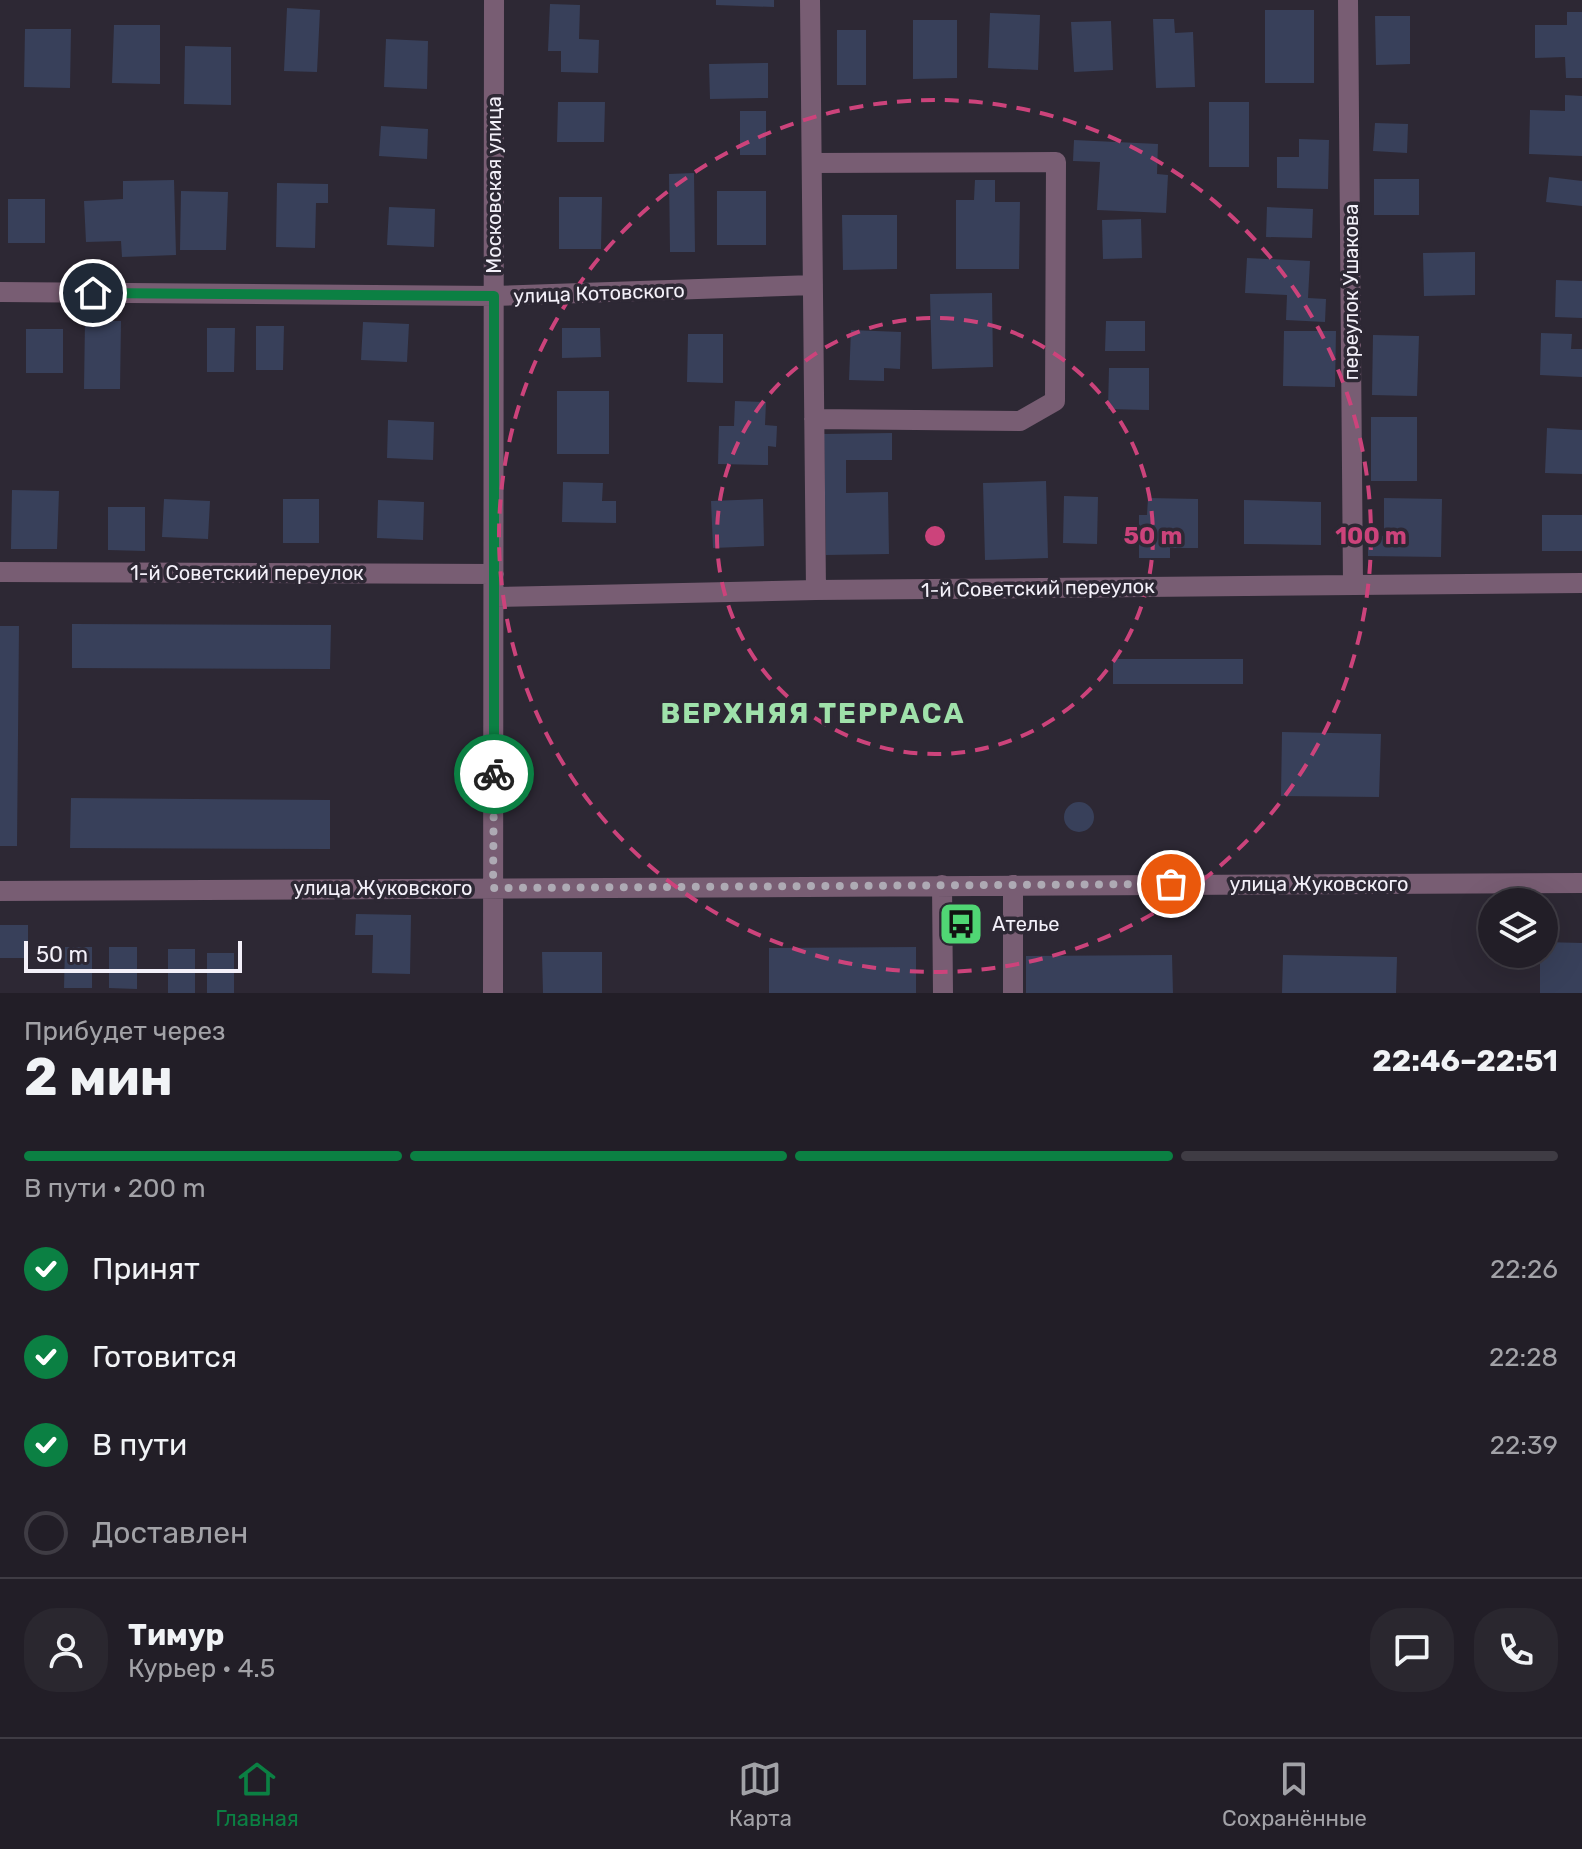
<!DOCTYPE html>
<html lang="ru">
<meta charset="utf-8">
<style>
:root{--surface:#221e27;--page:#2a272f;--text:#f1f3f6;--muted:#a2a2a7;--line:#3f3c44;--accent:#0b8043}
body{margin:0;font-family:Rubik,sans-serif;background:var(--page);color:var(--text);height:100vh;display:flex;flex-direction:column;font-size:30px;white-space:nowrap}
*{box-sizing:border-box;margin:0}
p{font-size:26px;color:var(--muted)}
.icon{flex:none;width:44px;height:44px;fill:none;stroke:currentColor;stroke-width:2;stroke-linecap:round;stroke-linejoin:round}
.map{position:relative;height:993px;overflow:hidden}
.side{display:flex;flex-direction:column;background:var(--surface);flex:1}
.side>*{flex:none}
.tools{position:absolute;left:1478px;top:888px;display:grid;gap:16px}
.tools a{display:grid;place-items:center;width:80px;height:80px;border-radius:50%;background:var(--surface);box-shadow:0 8px 32px #0002,0 0 0 2px var(--line);font-size:40px}
.scale{position:absolute;left:24px;bottom:20px;width:218px;box-sizing:border-box;padding-left:8px;border:4px solid #f3f0f9;border-top:0;font-size:22px;line-height:28px;white-space:nowrap;color:#f3f0f9;-webkit-text-stroke:6px #2d2834;paint-order:stroke}
.pin{position:absolute;display:grid;place-items:center;width:68px;height:68px;color:#fff;margin:-34px;border:4px solid #fff;border-radius:50%;box-shadow:0 2px 8px #0007}
.courier{position:absolute;display:grid;place-items:center;width:80px;height:80px;margin:-40px;border:6px solid #0b8043;border-radius:50%;background:#fff;color:#222;box-shadow:0 2px 10px #0007}
.headline em{font-style:normal;font-weight:700}
.headline div{display:flex;flex-direction:column-reverse}
.headline{display:flex;align-items:center;justify-content:space-between;height:136px;padding:0 24px}
h1{font-size:52px;font-weight:700;line-height:60px}
.bar{display:grid;grid-template-columns:repeat(4,1fr);gap:12px 8px;align-content:center;height:96px;padding:0 24px}
.bar i{height:10px;border-radius:6px;background:var(--line)}
.bar .on{background:var(--accent)}
.bar p{grid-column:span 4}
.line{display:flex;align-items:center;gap:20px;padding:0 24px;border-top:2px solid var(--line)}
.line div{flex:1}
.round{display:grid;place-items:center;flex:none;width:84px;height:84px;border-radius:32px;background:var(--page)}
ol{padding:0 24px;list-style:none}
li{display:flex;align-items:center;gap:24px;height:88px}
li p{margin-inline-start:auto}
li .icon{padding:8px;border-radius:50%;background:var(--accent);color:#fff;stroke-width:4}
li:last-child{color:var(--muted)}
li i{width:44px;height:44px;border:4px solid var(--line);border-radius:50%}
.menu{display:flex;justify-content:space-around;align-items:center;height:112px;border-top:2px solid var(--line);background:var(--surface);font-size:22px;color:var(--muted)}
.menu a{display:grid;justify-items:center;gap:4px}
.menu .on{color:var(--accent)}
.map>svg:first-child{display:block}
</style>
<div class="map">
<svg width="1582" height="993" viewBox="0 0 1582 993">
<rect width="100%" height="100%" fill="#2d2834"/>
<path fill="#38405a" d="M716,0H774V7L716,5Z
M550,4L580,5L579,39L599,40L598,73L561,72V51H548Z
M287,8L320,10L317,72L284,71Z
M1265,10H1314V83H1265Z
M1567,12H1582V78H1566L1565,57L1535,58V25H1567Z
M990,13L1040,15L1038,70L988,68Z
M1375,16H1410V64L1376,65Z
M1153,19H1174L1175,33L1193,32L1195,87L1156,88Z
M913,20H957V78L913,79Z
M1111,21L1113,70L1074,72L1071,22Z
M114,25H160V84L112,83Z
M25,29H71L70,88L24,87Z
M837,30H866V85H837Z
M386,39L428,41L427,89L384,87Z
M185,46L231,47V105L184,104Z
M768,63V98L710,99L709,64Z
M1565,95L1582,96V156L1529,154L1530,110L1565,111Z
M558,102H605L604,142H557Z
M1209,102H1249V167H1209Z
M740,111H766V155H740Z
M1375,123L1408,124L1407,153L1373,151Z
M381,126L428,129L427,159L379,156Z
M1299,139L1329,140L1328,189L1277,188V157H1299Z
M1074,140L1158,144L1157,174L1168,175L1166,213L1097,210L1100,162L1073,161Z
M694,173L695,252H670L669,174Z
M1549,177L1582,181V206L1546,202Z
M1374,179H1419V215H1374Z
M174,180L176,255L122,257L121,241L86,242L84,201L123,199V181Z
M975,180H995V202H1020L1019,269H956V200H974Z
M277,183L328,184V203H316L315,248L276,247Z
M181,191L228,192L226,250H180Z
M717,191H766V245H717Z
M559,197H602L601,249H559Z
M8,199H45V243H8Z
M389,207L435,209L434,247L387,245Z
M1267,207L1313,209L1312,238L1266,237Z
M842,215H897V269L843,270Z
M1141,219L1142,258L1103,259L1102,220Z
M1475,252V295L1424,296L1423,253Z
M1247,258L1310,261L1308,298L1326,299L1325,322L1286,320L1287,295L1245,293Z
M1556,280L1582,281V318L1555,317Z
M992,293L993,367L932,369L930,294Z
M85,321H121L120,389H84Z
M1106,321H1145V351H1105Z
M363,322L409,324L407,362L361,360Z
M256,326H284L283,370H256Z
M207,328H235L234,372H207Z
M562,328H600L601,357L562,358Z
M26,329H63V373H26Z
M851,330L901,332L900,369L884,368V381L849,380Z
M1284,331H1336L1335,387L1283,386Z
M1541,333L1572,334L1571,349H1582V377L1540,375Z
M688,334H723V383L687,382Z
M1373,335L1419,336L1417,396L1372,395Z
M1109,368H1149V410L1108,409Z
M557,391H609V454H557Z
M735,401L766,402L765,425L777,426L776,447L768,446V465L718,464L719,426H734Z
M1371,417H1417V481H1371Z
M388,420L434,422L433,460L387,458Z
M1547,428L1582,430V474L1545,473Z
M892,433V460H846V493L888,492L889,554L826,555L824,434Z
M1046,481L1048,558L985,560L983,483Z
M563,482L603,483L602,501H616V523L562,522Z
M12,490L59,491L57,549H11Z
M1064,496L1098,497L1097,544L1063,543Z
M1148,498L1198,499V548H1170V558H1139V515H1147Z
M1384,498L1442,499L1441,557L1368,556V536H1384Z
M164,499L210,501L208,539L162,537Z
M283,499H319V543H283Z
M763,499L764,546L713,548L711,501Z
M378,500L424,502L423,540L377,538Z
M1244,500L1321,502V545L1244,544Z
M108,507H145V551L108,550Z
M1542,515H1582V551H1542Z
M72,624L331,625L330,669L72,668Z
M0,626H19L17,846H0Z
M1113,659H1243V684H1113Z
M1282,732L1381,734L1379,797L1281,796Z
M71,798L330,800V849L70,848Z
M1064 817a15 15 0 1 1 30 0a15 15 0 1 1-30 0Z
M356,914L411,915L410,974L372,973L373,935H355Z
M0,925H28V958H0Z
M1544,942L1582,943V993H1540V954H1544Z
M65,947H92V988H64Z
M109,947H137V989L109,988Z
M916,947V993H769V948Z
M168,949H195V993H168Z
M542,952H602V993H543Z
M207,953H234V993H207Z
M1172,955L1173,993H1026V956Z
M1283,955L1397,957L1396,993H1282Z"/>
<g fill="none" stroke-linecap="round" stroke-linejoin="round">
<path stroke="#785d73" stroke-width="20" d="M810,0L816,590
M1348,0L1353,585
M812,163L1056,162L1055,401L1020,421L814,419
M0,292L494,296L813,285
M0,572L494,574
M495,597L816,590L1582,583
M942,885L943,993
M0,891L1582,883
M493,993L494,0
M1013,993V885"/>
</g>
<g fill="none" stroke-linecap="round" stroke-linejoin="round">
<path stroke="#aeaab4" stroke-width="8" stroke-dasharray="0 14.4" d="M494,774L493,888L1171,884"/>
<path stroke="#0b8043" stroke-width="10" d="M93,293L494,296V774"/>
</g>
<g fill="none" stroke="#cc437b" stroke-width="4" stroke-dasharray="14 10">
<circle cx="935" cy="536" r="218"/>
<circle cx="935" cy="536" r="436"/>
</g>
<defs>
<g id="bus-square" transform="scale(2.3)"><rect x="-9" y="-9" width="18" height="18" rx="4" fill="#50d674" stroke="#2d2834"/><path d="M-5-6H5V4H4V6H2V4H-2V6H-4V4H-5ZM-3.5-4V0h7V-4ZM-3.5 1.2v1.5H-2V1.2ZM2 1.2v1.5H3.5V1.2Z" fill="#111"/></g>
</defs>
<g fill-rule="evenodd">
<use href="#bus-square" x="961" y="924"/>
</g>
<g text-anchor="middle" dominant-baseline="central" stroke-width="7" stroke-linejoin="round" paint-order="stroke">
<g font-size="20" fill="#f3f0f9" stroke="#2d2834">
<text transform="translate(494 185) rotate(-90)">Московская улица</text>
<text transform="translate(1351 292) rotate(-90)">переулок Ушакова</text>
<text transform="translate(599 293) rotate(-2)">улица Котовского</text>
<text x="247" y="573">1-й Советский переулок</text>
<text transform="translate(1038 588) rotate(-1)">1-й Советский переулок</text>
<text x="1319" y="884">улица Жуковского</text>
<text x="383" y="888">улица Жуковского</text>
</g>
<g font-size="20" fill="#f3f0f9" stroke="#2d2834" text-anchor="start">
<text x="992" y="924">Ателье</text>
</g>
<g font-size="28" font-weight="bold" letter-spacing="2" fill="#9fe1aa" stroke="#2d2834">
<text x="813" y="713">ВЕРХНЯЯ ТЕРРАСА</text>
</g>
</g>
<circle cx="935" cy="536" r="12" fill="#cc437b" stroke="#2d2834" stroke-width="4"/>
<g font-size="24" text-anchor="middle" font-weight="bold" fill="#cc437b" stroke="#2d2834" stroke-width="7" stroke-linejoin="round" paint-order="stroke">
<text x="1153" y="544">50 m</text>
<text x="1371" y="544">100 m</text>
</g>
</svg>
<div class="tools">
<a><svg class="icon" aria-label="layers" viewBox="0 0 24 24"><path d="M12 4l9 5-9 5-9-5zM3 14l9 5 9-5"/></svg></a>
</div>
<div class="scale">50 m</div>
<div class="pin" style="left:1171px;top:884px;background:#ea580c"><svg class="icon" aria-label="bag" viewBox="0 0 24 24"><path d="M5 8h14l-1 12H6zM9 8a3 3 0 0 1 6 0"/></svg></div>
<div class="pin" style="left:93px;top:293px;background:#1f2937"><svg class="icon" aria-label="home" viewBox="0 0 24 24"><path d="M3 11l9-7 9 7M6 9v11h12V9"/></svg></div>
<div class="courier" style="left:494px;top:774px"><svg class="icon" aria-label="bike" viewBox="0 0 24 24"><circle cx="6" cy="16" r="4"/><circle cx="18" cy="16" r="4"/><path d="M6 16l4-8h5l3 8M10 8l3 8H6M13 5h3"/></svg></div>
</div>
<section class="side">
<div class="headline"><div><h1>2 мин</h1><p>Прибудет через</p></div><em>22:46–22:51</em></div>
<div class="bar"><i class="on"></i><i class="on"></i><i class="on"></i><i></i><p>В пути · 200 m</p></div>
<ol>
<li><svg class="icon" aria-label="check" viewBox="0 0 24 24"><path d="M5 12l5 5 9-10"/></svg>Принят<p>22:26</p></li>
<li><svg class="icon" aria-label="check" viewBox="0 0 24 24"><path d="M5 12l5 5 9-10"/></svg>Готовится<p>22:28</p></li>
<li><svg class="icon" aria-label="check" viewBox="0 0 24 24"><path d="M5 12l5 5 9-10"/></svg>В пути<p>22:39</p></li>
<li><i></i>Доставлен</li>
</ol>
<div class="line" style="height:144px"><a class="round"><svg class="icon" aria-label="person" viewBox="0 0 24 24"><circle cx="12" cy="8" r="4"/><path d="M4 21q1-7 8-7t8 7"/></svg></a><div><b>Тимур</b><p>Курьер · 4.5</p></div><a class="round"><svg class="icon" aria-label="chat" viewBox="0 0 24 24"><path d="M4 5h16v11H9l-5 4z"/></svg></a><a class="round"><svg class="icon" aria-label="phone" viewBox="0 0 24 24"><path d="M5 4h4l2 5-3 2q2 4 5 5l2-3 5 2v4C11 20 4 13 5 4z"/></svg></a></div>
</section>
<nav class="menu">
<a class="on"><svg class="icon" aria-label="home" viewBox="0 0 24 24"><path d="M3 11l9-7 9 7M6 9v11h12V9"/></svg>Главная</a>
<a><svg class="icon" aria-label="map" viewBox="0 0 24 24"><path d="M3 6l6-2 6 2 6-2v14l-6 2-6-2-6 2zM9 4v14M15 6v14"/></svg>Карта</a>
<a><svg class="icon" aria-label="saved" viewBox="0 0 24 24"><path d="M7 4h10v16l-5-4-5 4z"/></svg>Сохранённые</a>
</nav>
